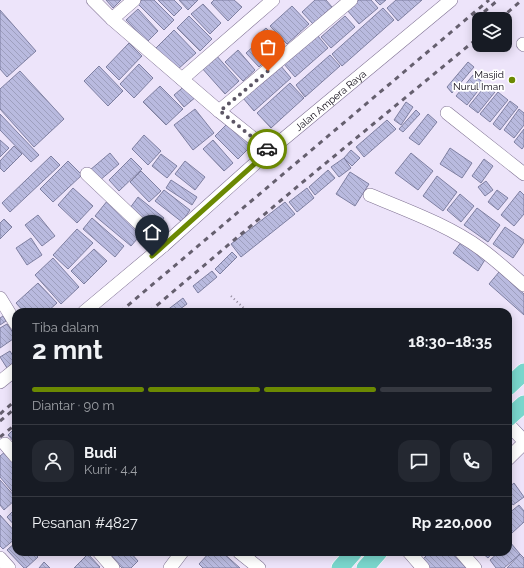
<!DOCTYPE html>
<html lang="id">
<meta charset="utf-8">
<style>
:root{--surface:#171b24;--page:#242831;--text:#f1f3f6;--muted:#9ea1a6;--line:#363941;--accent:#6b8902}
body{margin:0;font-family:Raleway,sans-serif;background:var(--page);color:var(--text);height:100vh;display:flex;flex-direction:column;font-size:15px;white-space:nowrap}
*{box-sizing:border-box;margin:0}
p{font-size:13px;color:var(--muted)}
.icon{flex:none;width:22px;height:22px;fill:none;stroke:currentColor;stroke-width:2;stroke-linecap:round;stroke-linejoin:round}
.map{position:relative;flex:1;overflow:hidden}
.sheet{position:absolute;left:12px;top:308px;width:500px;height:248px;display:flex;flex-direction:column;background:var(--surface);border-radius:12px;box-shadow:0 2px 10px #0003}
.sheet>*{flex:none}
.fabs{position:absolute;left:472px;top:12px;display:grid;gap:8px}
.fabs a{display:grid;place-items:center;width:40px;height:40px;border-radius:8px;background:var(--surface);box-shadow:0 2px 10px #0003;font-size:20px}
.pin{position:absolute;display:grid;place-items:center;width:34px;height:34px;color:#fff;margin:-41px -17px;border-radius:50% 50% 50% 0;rotate:-45deg;box-shadow:0 0 4px #0007}
.pin .icon{rotate:45deg}
.courier{position:absolute;display:grid;place-items:center;width:40px;height:40px;margin:-20px;border:3px solid #6b8902;border-radius:50%;background:#fff;color:#222;box-shadow:0 1px 5px #0007}
.summary em{font-style:normal;font-weight:700}
.summary div{display:flex;flex-direction:column-reverse}
.summary{display:flex;align-items:center;justify-content:space-between;height:68px;padding:0 20px}
h1{font-size:26px;font-weight:700;line-height:30px}
.bar{display:grid;grid-template-columns:repeat(4,1fr);gap:6px 4px;align-content:center;height:48px;padding:0 20px}
.bar i{height:5px;border-radius:3px;background:var(--line)}
.bar .selected{background:var(--accent)}
.bar p{grid-column:span 4}
.line{display:flex;align-items:center;gap:10px;padding:0 20px;border-top:1px solid var(--line)}
.line div{flex:1}
.round{display:grid;place-items:center;flex:none;width:42px;height:42px;border-radius:12px;background:var(--page)}
.map>svg:first-child{display:block}
</style>
<div class="map">
<svg width="524" height="568" viewBox="0 0 524 568">
<defs>
<pattern id="building-back-hatch" width="6" height="6" patternUnits="userSpaceOnUse"><rect width="6" height="6" fill="#b9badf"/><path d="M-1 5l2 2M0 0l6 6M5-1l2 2" fill="none" stroke="#9e9fbe"/></pattern>
</defs>
<rect width="100%" height="100%" fill="#ede4fa"/>
<path fill="url(#building-back-hatch)" stroke="#7e7fa1" d="M106,0H121L113,8Z
M142,0H154L174,20L164,30L138,4Z
M158,0H174L182,8L174,16Z
M179,0H198L188,10Z
M214,0H234L242,7L228,21L211,3Z
M315,0H326L332,7L313,24L302,12Z
M359,0H371L378,8L359,24L347,10Z
M375,0H386L380,5Z
M396,0H422L398,21L387,8Z
M203,4L221,23L210,34L191,14Z
M292,6L309,24L287,44L270,26Z
M383,8L394,20L342,66L332,54Z
M138,9L158,31L147,42L126,20Z
M0,10L36,51L7,77L0,69Z
M189,16L212,39L200,51L177,28Z
M345,16L355,27L331,48L321,37Z
M266,28L282,45L273,53L257,36Z
M174,30L196,53L177,70L156,48Z
M317,35L328,48L295,77L284,64Z
M129,43L142,56L119,80L106,67Z
M257,43L270,57L259,67L246,53Z
M238,50L255,70L243,81L225,62Z
M215,54L239,81L225,94L201,67Z
M330,55L340,66L305,97L296,85Z
M468,62L474,67L452,93L447,87Z
M139,64L153,78L134,98L120,84Z
M280,65L291,78L254,111L243,98Z
M99,66L123,91L108,106L84,81Z
M20,71L64,119L34,147L0,109V89Z
M473,75L484,83L467,105L456,96Z
M290,83L304,98L271,128L257,113Z
M187,84L197,96L184,107L174,95Z
M486,85L495,92L478,113L469,106Z
M160,86L183,109L166,125L143,102Z
M498,92L508,100L490,122L480,114Z
M510,101L518,107L500,130L493,124Z
M406,102L413,107L401,125L394,120Z
M195,109L214,133L193,150L174,125Z
M519,109L524,113V125L514,138L504,130Z
M416,110L420,114L403,132L399,129Z
M0,114L39,155L31,162L0,130Z
M428,114L437,122L419,145L409,138Z
M387,120L396,129L364,157L356,147Z
M229,122L252,145L238,159L215,136Z
M524,129V146L522,149L514,142Z
M144,135L161,151L148,165L132,149Z
M0,140L9,148L0,157Z
M213,140L233,163L224,171L203,149Z
M14,146L22,154L4,172L0,168V161Z
M450,148L472,163L462,178L440,164Z
M351,150L360,158L352,166L344,158Z
M110,153L119,164L99,181L90,170Z
M411,153L433,171L418,190L395,173Z
M161,154L177,166L167,178L152,166Z
M51,156L60,165L10,212L2,203Z
M131,158L142,169L119,191L109,180Z
M344,158L351,168L339,177L331,167Z
M484,159L493,166L481,183L472,176Z
M68,161L82,175L53,202L40,189Z
M185,161L205,177L195,190L175,174Z
M328,170L335,178L315,195L309,187Z
M141,171L161,191L149,202L130,182Z
M350,172L369,184L355,206L336,194Z
M437,176L457,192L443,211L423,196Z
M171,180L197,197L192,205L166,188Z
M486,181L493,190L485,196L478,187Z
M73,188L93,206L77,223L58,205Z
M307,188L314,198L297,212L289,202Z
M164,190L190,210L182,222L155,201Z
M497,190L508,198L498,210L488,202Z
M520,191L524,195V214L514,226L501,215Z
M460,194L474,206L461,222L447,210Z
M138,197L164,218L155,228L130,208Z
M108,200L144,231L131,246L95,216Z
M285,202L295,214L241,257L231,244Z
M477,208L500,225L488,242L464,225Z
M38,215L55,236L42,246L25,225Z
M92,218L124,246L115,257L83,229Z
M4,219L12,227L0,239V223Z
M505,227L524,240V242L513,258L493,244Z
M77,229L93,243L68,269L53,255Z
M31,238L42,255L27,265L16,248Z
M462,241L486,258L478,271L453,253Z
M94,249L107,261L84,284L71,271Z
M232,252L237,257L220,274L215,269Z
M53,258L79,287L61,304L35,275Z
M212,271L217,277L198,293L193,286Z
M499,272L524,294V315L489,284Z
M38,283L57,303L47,312H24L16,303Z
M183,298L187,304L176,312H167L166,311Z
M3,316L6,321L0,325V318Z
M7,324L16,337L0,348V328Z
M10,351L16,361L7,368L0,357Z
M16,427V442L15,443L8,435Z
M6,451L16,462V496L0,477V456Z
M0,480L16,498V499L4,510L0,505Z
M514,483L524,497L513,505L508,498V488Z
M519,505L524,511V522L512,533L508,529V514Z
M16,508V527L7,517Z
M0,515L16,533V538L3,549L0,546Z
M16,542V552H33L38,557L26,568H24L7,550Z
M510,542L520,554L504,568H496L490,560L499,552H508V544Z
M107,552H130L138,561L131,568H122Z
M210,552H222L240,568H203L199,564Z
M430,552H452L467,568H430L422,560Z
M481,552H493L488,558Z
M88,554L100,567L99,568H74Z
M520,554L524,558V568H507Z
M44,562L50,568H39Z"/>
<g fill="none" stroke-linecap="round" stroke-linejoin="round">
<g stroke="#7f7192" stroke-width="14">
<g id="minor">
<path d="M93,0L112,19L219,111L269,151"/>
<path d="M112,19L134,0"/>
<path d="M523,44L524,45"/>
<path d="M182,79L273,0"/>
<path d="M219,111L351,0"/>
<path d="M447,113L524,174"/>
<path d="M87,174L163,246"/>
<path d="M370,195C408,211 448,225 481,249C496,260 510,273 524,285"/>
<path d="M0,298L16,324"/>
<path id="s1" d="M84,312L163,246L269,151L451,0"/>
<path d="M0,382L16,369"/>
<path d="M508,424L524,441"/>
<path d="M5,444L16,457"/>
<path d="M508,459L524,443"/>
<path d="M99,552L113,568"/>
<path d="M239,552L259,568"/>
<path d="M409,552L423,568"/>
<path d="M461,552L475,568"/>
<path d="M0,558L9,568"/>
<path d="M170,568L182,552"/>
</g>
</g>
<g stroke="#fff" stroke-width="18">
<path id="major" d="M508,387L524,372
M508,418L524,404
M340,568L354,552
M365,568L379,552"/>
</g>
<path stroke="#91899b" stroke-width="2" stroke-dasharray="1 3" stroke-linecap="butt" d="M231,296L248,312"/>
<use href="#minor" stroke="#fff" stroke-width="13"/>
<use href="#major" stroke="#79d6cc" stroke-width="17"/>
<path stroke="#655f6e" stroke-width="3" stroke-dasharray="5 5" stroke-linecap="butt" d="M484,12L498,0
M500,19L522,0
M120,312L489,0
M149,312L298,186L479,37
M0,414L16,400
M0,421L12,411
M0,437L16,424"/>
</g>
<g fill="none" stroke-linecap="round" stroke-linejoin="round">
<path stroke="#5c5665" stroke-width="4" stroke-dasharray="0 7.2" d="M267,149L220,111L268,71"/>
<path stroke="#6b8902" stroke-width="5" d="M152,256L269,151L267,149"/>
</g>
<circle fill="#6b8902" stroke="#fff" stroke-width="1.5" cx="512" cy="80" r="4"/>
<g text-anchor="middle" dominant-baseline="central" stroke-width="3.5" stroke-linejoin="round" paint-order="stroke">
<g font-size="10" fill="#0e0915" stroke="#fff" text-anchor="end">
<text x="504" y="74">Masjid<tspan x="504" dy="12">Nurul Iman</tspan></text>
</g>
<g font-size="10" fill="#0e0915" stroke="#fff">
<text stroke="none"><textPath href="#s1" startOffset="325">Jalan Ampera Raya</textPath></text>
</g>
</g>
</svg>
<div class="fabs">
<a><svg class="icon" aria-label="layers" viewBox="0 0 24 24"><path d="M12 4l9 5-9 5-9-5zM3 14l9 5 9-5"/></svg></a>
</div>
<div class="pin" style="left:268px;top:71px;background:#ea580c"><svg class="icon" aria-label="bag" viewBox="0 0 24 24"><path d="M5 8h14l-1 12H6zM9 8a3 3 0 0 1 6 0"/></svg></div>
<div class="pin" style="left:152px;top:256px;background:#1f2937"><svg class="icon" aria-label="home" viewBox="0 0 24 24"><path d="M3 11l9-7 9 7M6 9v11h12V9"/></svg></div>
<div class="courier" style="left:267px;top:149px"><svg class="icon" aria-label="car" viewBox="0 0 24 24"><path d="M5 17H2v-5l4-1 3-4h7l3 4 3 1v5h-3M9 17h6M6 11h13"/><circle cx="7" cy="17" r="2"/><circle cx="17" cy="17" r="2"/></svg></div>
<section class="sheet">
<div class="summary"><div><h1>2 mnt</h1><p>Tiba dalam</p></div><em>18:30–18:35</em></div>
<div class="bar"><i class="selected"></i><i class="selected"></i><i class="selected"></i><i></i><p>Diantar · 90 m</p></div>
<div class="line" style="height:72px"><a class="round"><svg class="icon" aria-label="person" viewBox="0 0 24 24"><circle cx="12" cy="8" r="4"/><path d="M4 21q1-7 8-7t8 7"/></svg></a><div><b>Budi</b><p>Kurir · 4.4</p></div><a class="round"><svg class="icon" aria-label="chat" viewBox="0 0 24 24"><path d="M4 5h16v11H9l-5 4z"/></svg></a><a class="round"><svg class="icon" aria-label="phone" viewBox="0 0 24 24"><path d="M5 4h4l2 5-3 2q2 4 5 5l2-3 5 2v4C11 20 4 13 5 4z"/></svg></a></div>
<div class="line" style="height:52px"><div>Pesanan #4827</div><b>Rp 220,000</b></div>
</section>
</div>
